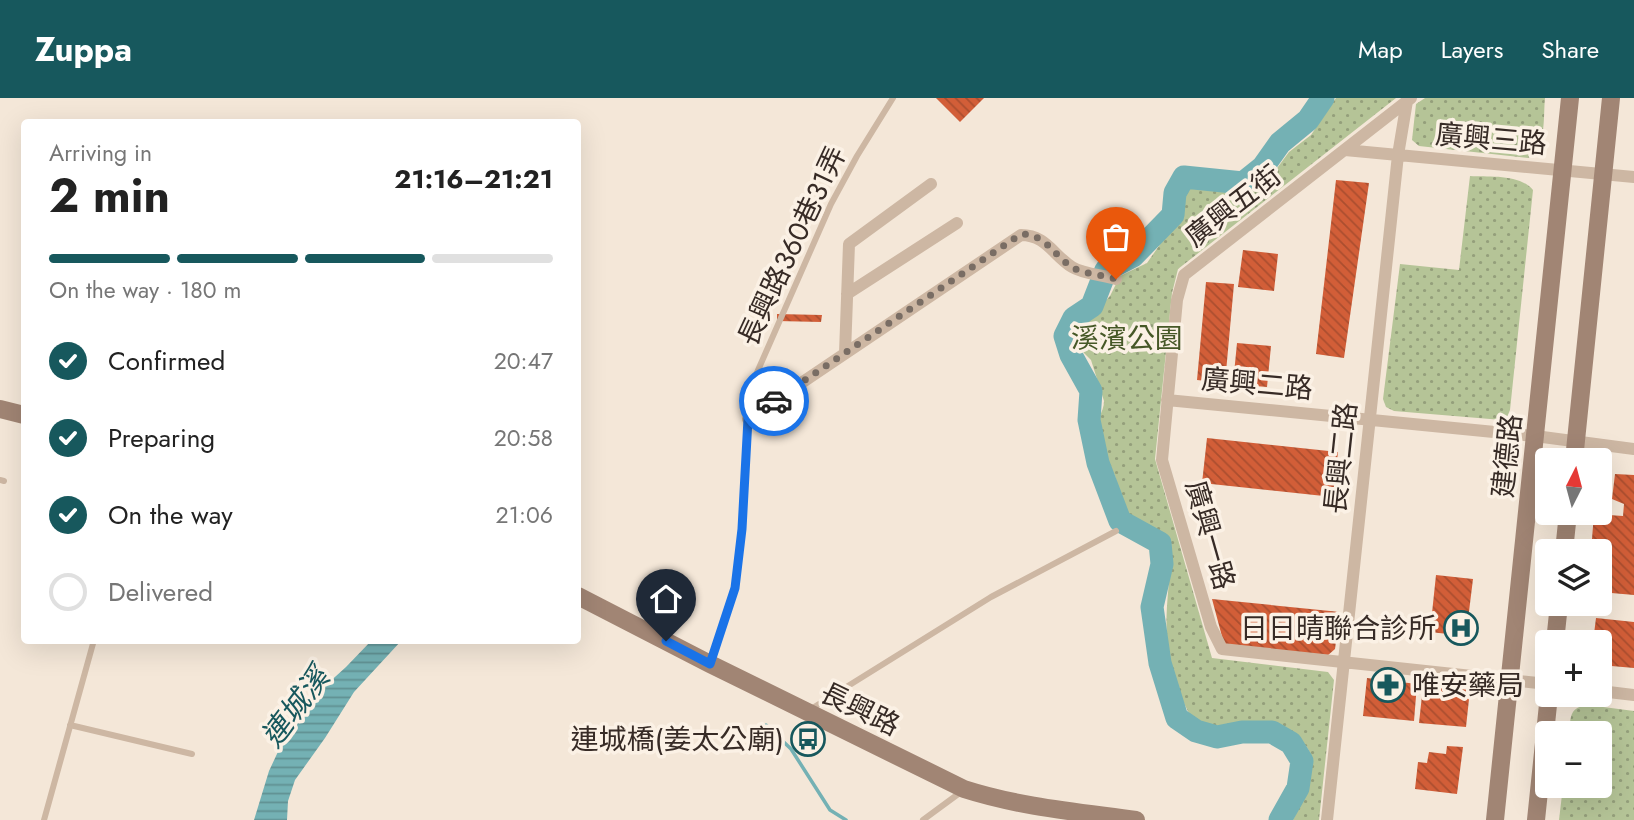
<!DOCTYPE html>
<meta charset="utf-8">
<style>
:root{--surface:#fff;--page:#f2f2f2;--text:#222;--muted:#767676;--line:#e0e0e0;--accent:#17585d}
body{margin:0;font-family:Jost,"Noto Sans TC",sans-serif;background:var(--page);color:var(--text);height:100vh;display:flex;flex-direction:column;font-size:26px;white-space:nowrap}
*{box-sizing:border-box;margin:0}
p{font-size:23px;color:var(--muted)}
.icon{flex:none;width:38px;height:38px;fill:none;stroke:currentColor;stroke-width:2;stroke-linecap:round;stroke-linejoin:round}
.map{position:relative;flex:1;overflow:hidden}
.panel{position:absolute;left:21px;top:21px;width:560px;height:525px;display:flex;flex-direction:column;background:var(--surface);border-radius:7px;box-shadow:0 7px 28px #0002}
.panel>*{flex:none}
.needle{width:46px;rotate:6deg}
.tools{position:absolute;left:1535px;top:350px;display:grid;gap:14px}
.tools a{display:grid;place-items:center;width:77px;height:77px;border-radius:7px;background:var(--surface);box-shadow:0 7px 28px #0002;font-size:35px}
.pin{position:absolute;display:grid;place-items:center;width:60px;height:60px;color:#fff;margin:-72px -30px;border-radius:50% 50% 50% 0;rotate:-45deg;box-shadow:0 0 7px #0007}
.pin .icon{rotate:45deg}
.courier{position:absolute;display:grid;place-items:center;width:70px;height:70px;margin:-35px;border:5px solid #1a73e8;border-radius:50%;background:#fff;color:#222;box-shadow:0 2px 9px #0007}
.head em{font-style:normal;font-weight:700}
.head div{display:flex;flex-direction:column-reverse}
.head{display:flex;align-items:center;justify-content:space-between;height:119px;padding:0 28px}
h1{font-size:46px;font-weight:700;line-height:52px}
.bar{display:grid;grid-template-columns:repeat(4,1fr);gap:10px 7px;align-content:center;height:84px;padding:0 28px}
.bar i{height:9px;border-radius:5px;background:var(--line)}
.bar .current{background:var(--accent)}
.bar p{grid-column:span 4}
ol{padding:0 28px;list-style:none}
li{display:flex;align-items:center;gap:21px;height:77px}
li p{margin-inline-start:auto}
li .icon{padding:7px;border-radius:50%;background:var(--accent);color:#fff;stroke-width:4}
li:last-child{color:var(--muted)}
li i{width:38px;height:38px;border:4px solid var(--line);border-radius:50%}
header{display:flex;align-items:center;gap:42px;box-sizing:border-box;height:98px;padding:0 35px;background:var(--accent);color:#fff}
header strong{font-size:33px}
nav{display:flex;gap:38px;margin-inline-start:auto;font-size:24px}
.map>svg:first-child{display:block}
</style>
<header>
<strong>Zuppa</strong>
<nav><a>Map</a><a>Layers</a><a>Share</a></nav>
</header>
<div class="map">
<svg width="1634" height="722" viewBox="0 0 1634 722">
<defs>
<pattern id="grass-dots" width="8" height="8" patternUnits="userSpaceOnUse" patternTransform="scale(1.75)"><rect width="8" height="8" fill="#b5c497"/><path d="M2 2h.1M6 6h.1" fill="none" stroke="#949f7b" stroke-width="1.8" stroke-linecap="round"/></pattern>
<pattern id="water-rules" width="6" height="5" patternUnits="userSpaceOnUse" patternTransform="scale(1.75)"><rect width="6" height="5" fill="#74b1b4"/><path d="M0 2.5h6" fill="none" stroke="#609092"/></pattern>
<pattern id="building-back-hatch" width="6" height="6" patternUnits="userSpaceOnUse" patternTransform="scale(1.75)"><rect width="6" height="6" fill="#d25e38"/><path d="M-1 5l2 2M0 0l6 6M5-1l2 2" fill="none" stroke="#ab4e2f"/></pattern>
</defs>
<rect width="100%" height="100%" fill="#f4e7d8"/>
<path fill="url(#grass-dots)" d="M1336,0H1396L1178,171L1172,195L1155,361L1212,560L1328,574L1334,582L1319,722H1293C1301,706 1318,668 1308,651C1305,645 1297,641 1292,638C1281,630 1270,626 1257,626C1238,627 1219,640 1200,628C1190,621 1185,607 1180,596C1160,546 1167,512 1171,460L1167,444L1159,436L1140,430L1124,410L1115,378L1095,337C1094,324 1104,315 1104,303L1091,262L1075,246L1073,238L1110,198L1120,178L1147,165L1175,125L1181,110L1184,87L1204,86L1236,90L1259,87L1275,73L1289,54L1311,37Z
M1425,0H1545C1543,19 1547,50 1528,60L1419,48L1412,42L1416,6Z
M1470,78C1489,79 1520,76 1533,92L1510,312L1507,319L1502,322L1394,313L1386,309L1383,301L1400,166L1459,172Z
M1588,607L1634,613V722H1559L1563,688H1600V635H1569C1571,619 1569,609 1588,607Z"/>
<path fill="url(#water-rules)" d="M371,543H401L354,594L325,640L295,682L288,703L287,722H254L269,673L290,628L298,624L315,597L346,569Z"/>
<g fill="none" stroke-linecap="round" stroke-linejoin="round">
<path stroke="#74b1b4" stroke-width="3.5" d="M766,627L791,651L830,712L846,722"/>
<path stroke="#74b1b4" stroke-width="23" d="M1280,722L1298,690L1302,663L1291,645L1272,634H1242L1217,639L1196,633L1177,620L1160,565L1152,509L1162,466L1160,445L1120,423L1098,365L1089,322L1091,293L1071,257L1065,238L1074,220L1092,208L1106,172L1133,158L1173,117L1175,95L1184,79L1243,85L1263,69L1280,45L1308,22L1323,0"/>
</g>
<path fill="url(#building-back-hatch)" d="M936,0H984L960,24Z
M1336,82L1369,85L1344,260L1316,256Z
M1243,152L1278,156L1274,193L1238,189Z
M1206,184L1234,186L1225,285L1197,282Z
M777,216L822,217L821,224L777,223Z
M1237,245L1271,248L1267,289L1233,286Z
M1207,340L1338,354L1333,399L1202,385Z
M1615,376L1634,377V497L1600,494V453H1591L1594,416L1623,418L1624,406L1612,401Z
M1436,477L1473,481L1466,538L1430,534Z
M1212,501L1340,514L1335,551L1327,558L1224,546Z
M1596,520L1634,524V570L1600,567V544H1593Z
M1367,580L1417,586L1414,623L1363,618Z
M1423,588L1470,592L1466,629L1419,625Z
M1447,648L1463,649L1457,696L1415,691L1418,664L1427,665L1429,654L1446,656Z"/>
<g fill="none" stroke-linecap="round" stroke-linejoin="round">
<path stroke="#cdb7a3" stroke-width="6" d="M0,382L4,383
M710,565L735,490L742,431L748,321L755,279L831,106L857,58L893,0
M811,611L991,499L1116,433
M70,627L192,656
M44,722L94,542
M923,722L961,694"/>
<path stroke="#cdb7a3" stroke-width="12" d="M1411,0L1184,177L1177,202L1162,362L1211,529L1222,551L1547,586
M1345,52L1634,79
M847,196L957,125
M845,255L849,146L931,86
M1167,302L1535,338L1634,351
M748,321L1021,137C1046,137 1053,157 1072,169C1083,176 1103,177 1116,181
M1600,593L1634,597
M1327,722L1398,57L1407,3"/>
<path stroke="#a18574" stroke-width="18" d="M0,311L24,317
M1574,362L1611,0
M1564,453L1568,415
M578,498L710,566L964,691C1020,709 1078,714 1136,722
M1555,544L1559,506
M1495,722L1570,0
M1536,722L1549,597"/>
</g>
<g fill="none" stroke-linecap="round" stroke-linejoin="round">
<path stroke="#796d64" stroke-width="7" stroke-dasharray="0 12.6" d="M774,303L1021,136C1046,136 1053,157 1072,169C1083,176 1103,177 1116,181"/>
<path stroke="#1a73e8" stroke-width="9" d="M666,543L710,566L735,490L742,431L748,321L774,303"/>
</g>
<defs>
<g id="hospital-ring" transform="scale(1.75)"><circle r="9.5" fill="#fbf1e5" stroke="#17585d" stroke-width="1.5"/><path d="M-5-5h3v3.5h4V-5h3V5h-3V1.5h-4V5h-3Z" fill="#17585d"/></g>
<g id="pharmacy-ring" transform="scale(1.75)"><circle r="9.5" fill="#fbf1e5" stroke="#17585d" stroke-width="1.5"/><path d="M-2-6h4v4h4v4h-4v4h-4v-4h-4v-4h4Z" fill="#17585d"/></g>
<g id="bus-ring" transform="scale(1.75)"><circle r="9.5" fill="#fbf1e5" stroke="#17585d" stroke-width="1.5"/><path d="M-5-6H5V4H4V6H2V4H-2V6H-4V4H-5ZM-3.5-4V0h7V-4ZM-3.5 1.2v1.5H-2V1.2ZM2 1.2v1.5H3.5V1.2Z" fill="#17585d"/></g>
</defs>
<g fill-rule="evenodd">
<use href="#hospital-ring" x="1461" y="530"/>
<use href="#pharmacy-ring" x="1388" y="587"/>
<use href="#bus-ring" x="808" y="641"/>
</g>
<g text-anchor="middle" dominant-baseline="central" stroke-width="7" stroke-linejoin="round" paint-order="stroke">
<g font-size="28" fill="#372b26" stroke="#fbf1e5">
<text transform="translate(1491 41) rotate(5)">廣興三路</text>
<text transform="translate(1233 108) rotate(-38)">廣興五街</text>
<text transform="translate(792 148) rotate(-65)">長興路360巷31弄</text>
<text transform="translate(1257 286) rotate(5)">廣興二路</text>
<text transform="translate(1507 358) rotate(-84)">建德路</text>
<text transform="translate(1341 360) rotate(-84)">長興二路</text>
<text transform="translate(1210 437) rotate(74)">廣興一路</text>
<text transform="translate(860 611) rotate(26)">長興路</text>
</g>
<g font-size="28" fill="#465827" stroke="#fbf1e5">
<text x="1127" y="240">溪濱公園</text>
</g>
<g font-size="28" fill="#372b26" stroke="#fbf1e5" text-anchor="end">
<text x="1436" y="530">日日晴聯合診所</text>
<text x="1412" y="587" text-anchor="start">唯安藥局</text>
<text x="784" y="641">連城橋(姜太公廟)</text>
</g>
<g font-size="30" font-style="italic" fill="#17585d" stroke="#fbf1e5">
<text transform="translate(295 609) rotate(-53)">連城溪</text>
</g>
</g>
</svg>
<div class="tools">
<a><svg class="needle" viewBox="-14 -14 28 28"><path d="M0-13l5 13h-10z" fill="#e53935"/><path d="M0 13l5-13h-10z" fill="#767676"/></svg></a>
<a><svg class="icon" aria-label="layers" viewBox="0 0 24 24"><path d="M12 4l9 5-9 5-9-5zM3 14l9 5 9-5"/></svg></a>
<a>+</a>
<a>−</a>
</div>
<div class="pin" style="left:1116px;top:181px;background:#ea580c"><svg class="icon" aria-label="bag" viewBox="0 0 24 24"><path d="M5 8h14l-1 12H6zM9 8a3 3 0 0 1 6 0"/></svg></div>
<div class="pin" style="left:666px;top:543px;background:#1f2937"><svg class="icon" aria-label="home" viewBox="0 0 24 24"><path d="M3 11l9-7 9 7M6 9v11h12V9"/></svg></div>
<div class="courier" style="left:774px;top:303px"><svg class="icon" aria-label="car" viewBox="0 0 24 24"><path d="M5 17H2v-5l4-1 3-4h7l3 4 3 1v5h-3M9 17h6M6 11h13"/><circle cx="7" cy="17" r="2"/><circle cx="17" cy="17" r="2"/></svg></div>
<section class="panel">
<div class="head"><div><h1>2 min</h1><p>Arriving in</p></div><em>21:16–21:21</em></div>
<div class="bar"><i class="current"></i><i class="current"></i><i class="current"></i><i></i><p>On the way · 180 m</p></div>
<ol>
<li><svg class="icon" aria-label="check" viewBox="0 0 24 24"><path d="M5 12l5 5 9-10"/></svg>Confirmed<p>20:47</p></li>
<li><svg class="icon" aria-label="check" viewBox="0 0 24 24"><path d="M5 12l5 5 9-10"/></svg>Preparing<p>20:58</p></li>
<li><svg class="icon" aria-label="check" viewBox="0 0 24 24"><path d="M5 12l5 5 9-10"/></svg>On the way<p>21:06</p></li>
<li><i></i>Delivered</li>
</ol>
</section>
</div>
